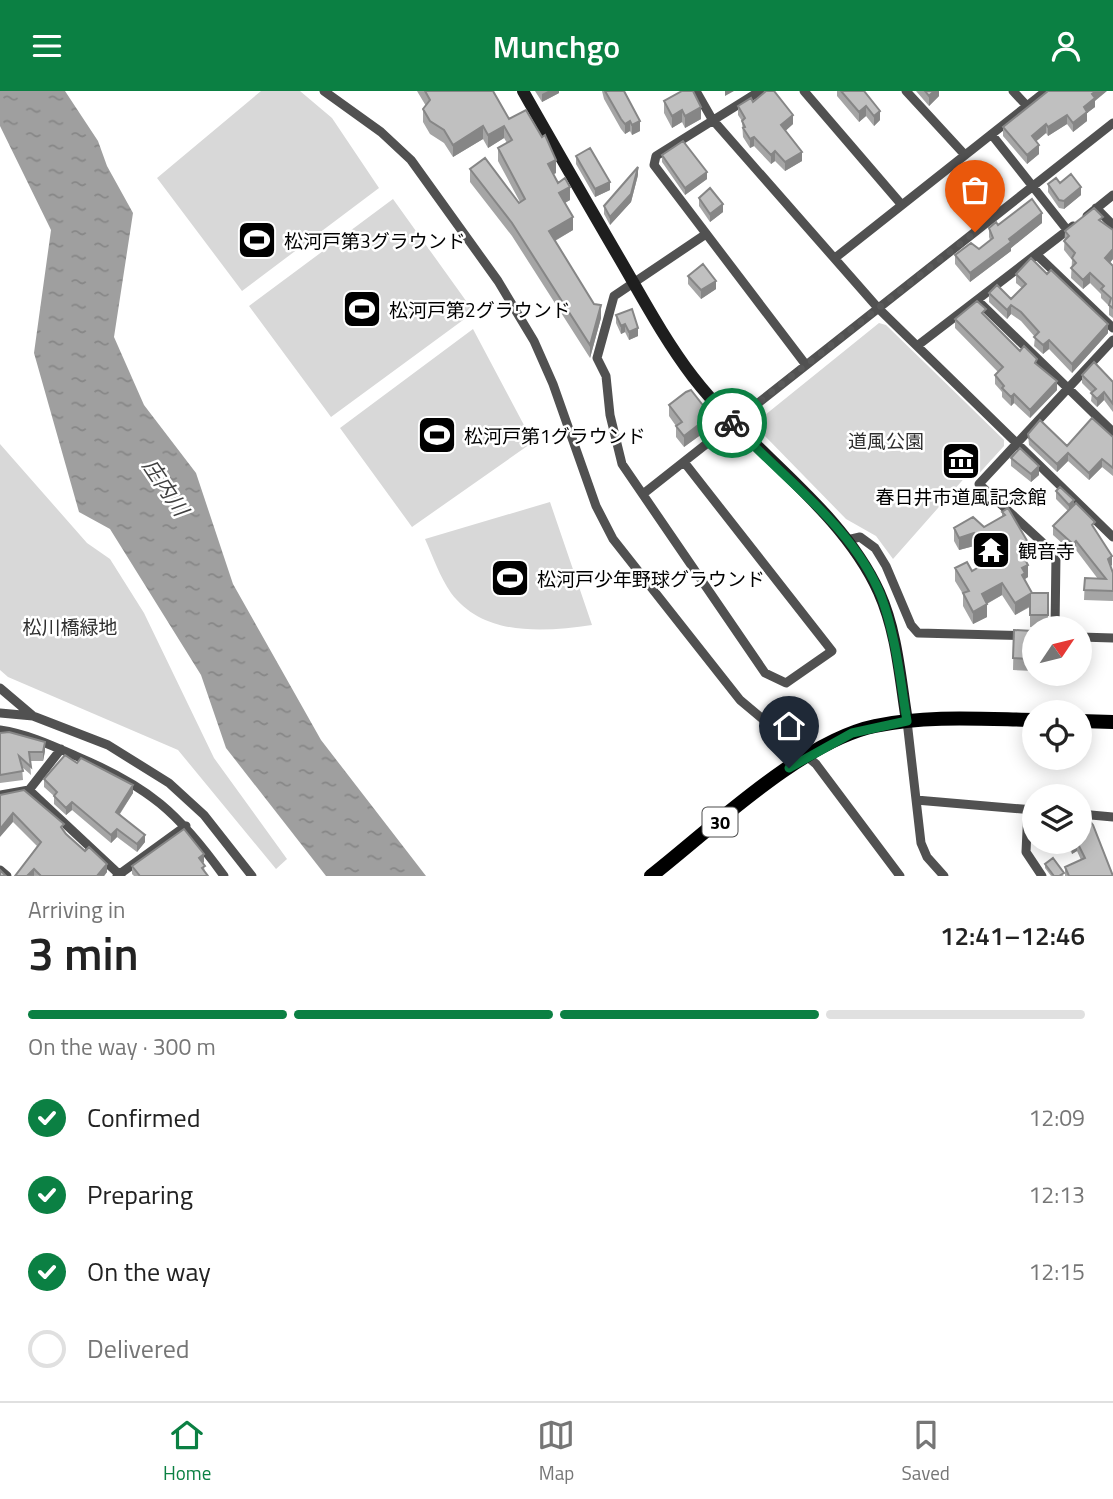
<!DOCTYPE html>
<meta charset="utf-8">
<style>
:root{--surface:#fff;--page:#f2f2f2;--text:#222;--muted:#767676;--line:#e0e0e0;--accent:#0b8043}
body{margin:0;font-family:"Titillium Web","Noto Sans JP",sans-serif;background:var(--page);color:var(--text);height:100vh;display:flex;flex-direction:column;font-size:26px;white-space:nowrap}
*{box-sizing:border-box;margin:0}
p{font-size:23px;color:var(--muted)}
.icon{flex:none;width:38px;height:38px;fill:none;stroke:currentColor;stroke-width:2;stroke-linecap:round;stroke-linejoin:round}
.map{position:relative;height:785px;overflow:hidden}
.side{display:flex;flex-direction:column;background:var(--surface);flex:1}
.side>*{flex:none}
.needle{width:46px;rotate:55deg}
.tools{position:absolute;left:1022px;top:525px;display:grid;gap:14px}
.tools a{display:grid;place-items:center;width:70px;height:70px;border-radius:50%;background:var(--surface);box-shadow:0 4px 18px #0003;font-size:35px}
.pin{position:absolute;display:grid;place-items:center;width:60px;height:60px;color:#fff;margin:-72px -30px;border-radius:50% 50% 50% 0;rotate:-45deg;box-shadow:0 0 7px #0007}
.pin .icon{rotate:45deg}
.courier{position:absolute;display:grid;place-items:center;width:70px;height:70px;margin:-35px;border:5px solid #0b8043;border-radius:50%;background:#fff;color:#222;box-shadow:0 2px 9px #0007}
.overview em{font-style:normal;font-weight:600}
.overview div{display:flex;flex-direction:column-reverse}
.overview{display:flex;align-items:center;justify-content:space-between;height:119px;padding:0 28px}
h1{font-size:46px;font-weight:600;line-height:52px}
.bar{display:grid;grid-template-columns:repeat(4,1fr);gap:10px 7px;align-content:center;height:84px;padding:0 28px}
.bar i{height:9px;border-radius:5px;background:var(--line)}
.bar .selected{background:var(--accent)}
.bar p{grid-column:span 4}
ol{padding:0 28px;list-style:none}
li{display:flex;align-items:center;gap:21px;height:77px}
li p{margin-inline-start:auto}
li .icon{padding:7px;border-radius:50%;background:var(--accent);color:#fff;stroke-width:4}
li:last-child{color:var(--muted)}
li i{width:38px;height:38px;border:4px solid var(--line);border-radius:50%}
header{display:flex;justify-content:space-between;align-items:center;height:91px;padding:0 28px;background:var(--accent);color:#fff;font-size:32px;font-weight:600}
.menu{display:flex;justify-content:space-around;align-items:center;height:98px;border-top:2px solid var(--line);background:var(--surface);font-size:19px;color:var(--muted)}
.menu a{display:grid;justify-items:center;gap:4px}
.menu .selected{color:var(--accent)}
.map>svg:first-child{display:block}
</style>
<header><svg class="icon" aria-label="menu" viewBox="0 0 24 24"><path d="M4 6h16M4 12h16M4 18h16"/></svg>Munchgo<svg class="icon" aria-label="person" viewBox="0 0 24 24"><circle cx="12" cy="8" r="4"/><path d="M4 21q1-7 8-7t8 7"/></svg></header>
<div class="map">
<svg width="1113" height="785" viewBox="0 0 1113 785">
<defs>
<pattern id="water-ripples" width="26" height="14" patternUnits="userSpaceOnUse" patternTransform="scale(1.75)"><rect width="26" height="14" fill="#9f9f9f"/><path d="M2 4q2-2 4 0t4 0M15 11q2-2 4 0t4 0" fill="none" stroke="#878787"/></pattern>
</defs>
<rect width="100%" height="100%" fill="#fff"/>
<path fill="#d8d8d8" d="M261,0H300L332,27L379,97L242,200L157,87Z
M393,108L474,221L331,326L249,215Z
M879,232L886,234L1004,349V355L974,388L968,383L893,468L876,445L846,428L763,343L765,324Z
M473,238L533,351L412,436L340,337Z
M0,353L87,452L110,468L144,522L214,667L287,768L276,778L178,659L8,586L0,579Z
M550,411L592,534C544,541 484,546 451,502C440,486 433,466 425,448Z"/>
<path fill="url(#water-ripples)" d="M0,0H65L98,50L107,75L133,122L114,246L144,314L196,382L233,493L321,649L426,785H326L226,657L201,584L110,438L79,421L34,262L51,139L0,35Z"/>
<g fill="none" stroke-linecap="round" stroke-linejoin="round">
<path stroke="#515151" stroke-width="9" d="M324,0L381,41L411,69L498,190L534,250L553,293L596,415L613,448L740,609L816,673L900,785
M696,0L712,28L878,217L1113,446
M760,0L656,65L654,74L806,274
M804,0L901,113
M906,0L965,64
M1013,0L1027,15
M992,44L1068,140
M1096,117L1113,134
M1087,125L1113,104
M1037,164L1113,237
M835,167L1046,0
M977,209L1113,341
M917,255L1073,135
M684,371L832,560L786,592L765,582L622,373L610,324L606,285L597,267L614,205L706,143
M643,403L1113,32
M847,449L860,446L875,457L886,475L911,534L918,542L1034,545
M1055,537L1056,464L979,393L1113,249
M1080,546L1113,547
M0,597L33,625L108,654L169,692L204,724L252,785
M0,622L33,625
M907,630L921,752L927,766L944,785
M0,639C27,643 51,654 76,665C149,696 178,721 224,785
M29,699L61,658
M0,704L29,699L121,785
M916,709L1034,719
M1028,718L1026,761L1042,785
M1080,723L1113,726
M0,779L7,785
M117,785L186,735"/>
<path stroke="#1e1e1e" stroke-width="12" d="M523,0C554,55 586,110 618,165C642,206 664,248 693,286C750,360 841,417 879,501C897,541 900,587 907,630"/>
<path stroke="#000" stroke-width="14" d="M1080,630L1113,631
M651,785C711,738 802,650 875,635C928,624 981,628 1034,629"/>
</g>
<path fill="#a5a5a5" d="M417,0H493L509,28L556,82L553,83L570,109L565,112L573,139L555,150L601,227L590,267L512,145L470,91V78L519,112L520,111L498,70V57L507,52L504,47L488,57L483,48L453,66L444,52L430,43L423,31V18L426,15Z
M535,0H559V2L542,11Z
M602,0H624L640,40L632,44L630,40L625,43L621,38L604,8Z
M837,0H864L880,29L874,35L866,25L859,31L837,5Z
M916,0H939V5L929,15Z
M664,10L701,28L685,37L682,31L672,37L664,22Z
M1095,10V16L1087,22V30L1073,41L1067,33L1048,45L1046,42L1036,50L1039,63L1027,73L1003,45V36Z
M753,11L793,33L785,40L802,70L785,80L775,70L771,73L754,55L750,57L743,46L742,30L738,24V15Z
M662,64L707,88L685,104L662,71Z
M576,65L610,99L595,106L576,73Z
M638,84L631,111L610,134L604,123V115Z
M1060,92L1081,104L1064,118L1059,117L1048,101V93Z
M699,107L723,121L710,131L699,115Z
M1042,132L1011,157V160L970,191L955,173V164L979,158L990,149L989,146V137L998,134Z
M1103,132L1113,139V168L1110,172L1113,175V227L1109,224V215L1101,207V203L1090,192L1083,198L1071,187L1072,169L1064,159L1065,140Z
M1016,183L1108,242L1072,282L1049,258L1043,263L1034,255L1035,246L1021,230L1011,223L1007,228L989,211V202L1011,208L1022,197L1016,192Z
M688,185L716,198L701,208L688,193Z
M616,224L638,245L629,249L625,241L621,243L616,232Z
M986,226L1020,260L1037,273L1057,299L1030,327L1014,312L1011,315L1002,306V301L995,293V284L998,281L955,237V228Z
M1082,284L1113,291V321L1104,309L1097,316L1091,310L1092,302L1082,292Z
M669,314L709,333L706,335V340L684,356L676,346V335L669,325Z
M1028,343L1067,355L1113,346V385L1102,376L1089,389L1068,370L1057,381L1029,354Z
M1011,367L1039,384L1031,391L1011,375Z
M1056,400L1074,415L1095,438L1112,474L1110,475L1113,482V510L1084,509L1085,487L1098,488L1076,459L1073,462L1053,444V435L1068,420L1056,408Z
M1002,421L1029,466L1025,469L1028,486L1025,488V490L1032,502H1048V537L1030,536V516L1015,524L1002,504L987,513V526L973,533L963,515V503L955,490V477L972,480L984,473L974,455L959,459L954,450V437L984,436L1002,426Z
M1014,539L1033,540V580L1013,579Z
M0,642L45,660L43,670H30L31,684L22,676L23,689L0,692Z
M77,672L133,702L120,723L145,751L137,761L117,746L111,752L72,719L66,724L54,713V705L44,696V688Z
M0,704L64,740L66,743L107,781L104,785H15L37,755L13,731Z
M1068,751H1080L1113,785H1065V776L1081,769L1077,760L1072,763L1068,755Z
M204,771L203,772L205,781L208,785H134L132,783V775Z
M1045,773L1064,785H1051L1045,777Z"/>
<path fill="#868686" d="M548,0H559V2L542,11V3Z
M725,0H734L725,5Z
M934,0H939V5L929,15V5Z
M1096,0H1107L1095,10V16L1087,22V30L1073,41V32L1092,3Z
M866,15V25L859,31V21Z
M701,16V28L685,37V25Z
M682,19V31L672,37V25Z
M880,20V29L874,35V25Z
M793,24V33L781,44V34Z
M1067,24V33L1048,45V36Z
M630,30V40L625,43V33Z
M640,30V40L632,44V34Z
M1046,33V42L1032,54V45Z
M483,35V48L453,66V54Z
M504,35V47L488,57V44Z
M754,46V55L750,57V48Z
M1039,54V63L1027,73V64Z
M775,60V70L771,73V64Z
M802,61V70L785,80V71Z
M556,69V82L548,86V73Z
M638,76V84L631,111L610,134V126Z
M707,81V88L685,104V97Z
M610,91V99L595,106V98Z
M570,96V109L559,115V102Z
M1081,96V104L1064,118V110Z
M723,113V121L710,131V123Z
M1042,122V132L1011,157V160L970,191V182L1009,148Z
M573,126V139L549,153V140Z
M1113,158V168L1105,177V167Z
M1090,182V192L1083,198V189Z
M716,190V198L701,208V199Z
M601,214V227L590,267V254Z
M1011,214V223L1007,228V219Z
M625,233V241L621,243V235Z
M1108,233V242L1072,282V273Z
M638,237V245L629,249V241Z
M1049,249V258L1043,263V254Z
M1057,290V299L1030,327V319Z
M1104,301V309L1097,316V308Z
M1014,303V312L1011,315V306Z
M709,322V333L706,335V340L684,356V345Z
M1068,362V370L1057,381V373Z
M1102,368V376L1089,389V382Z
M1039,375V384L1031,391V383Z
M1074,409V417L1069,422V414Z
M974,442V455L959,459V447Z
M1076,450V459L1073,462V453Z
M1029,453V466L1021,473V461Z
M1112,465V474L1108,477V468Z
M1028,474V486L1025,488V495L1022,497V477Z
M1002,492V504L984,514L987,513V526L973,533V521L982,503Z
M1030,503V515L1015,524V512Z
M45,651V660L43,670V661Z
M133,694V702L116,728V721Z
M72,711V719L66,724V717Z
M13,722V731L0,746V738Z
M117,738V746L111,752V744Z
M145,744V751L137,761V753Z
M1077,751V760L1072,763V753Z
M204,763V771L199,775V767Z
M107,773V781L104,785H97Z
M34,778V785H27Z"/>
<path fill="#c0c0c0" stroke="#868686" stroke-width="2" d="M425,0H493L509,28L526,19L542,46L545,44L556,69L548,73L558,92L565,87L570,96L559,102L573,126L549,140L594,213L601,214L590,254L512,132L470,78L485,67L519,112L525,108L498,57L512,49L504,35L488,44L483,35L453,54L444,39L430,30L423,18L430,9Z
M605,0H624L640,30L632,34L630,30L625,33L621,28Z
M682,0H693L701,16L685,25L682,19L672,25L664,10Z
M766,0H774L793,24L781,34L802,61L785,71L775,60L771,64L754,46L750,48L743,37L745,36L742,30L745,27L738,15L751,7L753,11Z
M841,0H864L880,20L874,25L866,15L859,21Z
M925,0H934L929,5Z
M1048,0H1096L1092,3L1095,7L1084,16L1087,21L1073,32L1067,24L1048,36L1046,33L1032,45L1039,54L1027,64L1003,36Z
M683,50L707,81L685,97L662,64Z
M590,57L610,91L595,98L576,65Z
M638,76L631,103L610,126L604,115Z
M1071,83L1081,96L1064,110L1059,109L1048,93L1056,87L1060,92Z
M710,97L723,113L710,123L699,107Z
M1032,108L1042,122L1009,148L1011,151L970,182L955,164L971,152L979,158L993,147L989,137L996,131L998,134Z
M1094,117L1103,126L1099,129L1113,139V158L1105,167L1113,175V217L1109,214L1111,207L1101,198L1104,195L1090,182L1083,189L1071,177L1076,172L1072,167L1075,162L1064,150L1069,145L1065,140Z
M1031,167L1047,183L1051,179L1108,233L1072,273L1049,249L1043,254L1034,246L1039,241L1021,221L1011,214L1007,219L989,202L997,194L1011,208L1026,193L1016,183Z
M703,173L716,190L701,199L688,185Z
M977,210L986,218L982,222L1020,260L1024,255L1037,268L1035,272L1057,290L1030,319L1014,303L1011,306L1002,297L1004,295L995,284L1003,276L955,228Z
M632,218L638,237L629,241L625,233L621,235L616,224Z
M1094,271L1113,291V313L1104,301L1097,308L1091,302L1096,298L1082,284Z
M691,299L709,322L704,326L706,328L684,345L676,335L682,331L669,314L686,301Z
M1092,327L1113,346V377L1102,368L1089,382L1068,362L1057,373L1029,347L1028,343L1040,329L1067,355Z
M1020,357L1039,375L1031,383L1011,367Z
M1060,396L1074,409L1069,414L1056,400Z
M1076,412L1095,431L1092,434L1112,465L1108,468L1113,482V500L1084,499L1085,487L1106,488L1076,450L1073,453L1053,435Z
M1008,417L1029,453L1021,461L1028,474L1022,477L1025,482L1022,484L1032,502H1048V524H1030V503L1015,512L1002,492L982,503L987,513L973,521L963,502L969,500L955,477L967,471L972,480L989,470L974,442L959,447L954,437L973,426L984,436L1005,424L1002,421Z
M1014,539L1033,540V568L1013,567Z
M9,641L45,651L43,661H29L31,676L19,665L23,680L0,684V642Z
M65,664L77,672L81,667L133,694L116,721L145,744L137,753L117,738L111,744L72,711L66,717L54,705L57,701L44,688Z
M24,699L64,733L61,736L66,743L85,760L89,756L107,773L97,785H41L34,778L27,785H15L41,751L13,722L0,738V704Z
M1085,724L1093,734L1113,785H1069L1065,776L1085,767L1077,751H1080V728Z
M184,738L204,763L199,767L205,775L202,777L208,785H140L132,775Z
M1053,767L1064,782L1059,785H1054L1045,773Z
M0,779L6,785H0Z"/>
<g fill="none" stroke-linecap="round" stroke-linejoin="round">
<path stroke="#595959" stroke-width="7" stroke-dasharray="0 12.6" d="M732,332L975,141"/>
<path stroke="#0b8043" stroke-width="9" d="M732,332C781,387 852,433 881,505C896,545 900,588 907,630L852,642L789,677"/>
</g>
<defs>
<g id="stadium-square" transform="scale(2.0125)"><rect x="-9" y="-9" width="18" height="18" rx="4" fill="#000" stroke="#fff"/><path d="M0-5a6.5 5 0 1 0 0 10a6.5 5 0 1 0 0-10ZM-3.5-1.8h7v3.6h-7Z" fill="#fff"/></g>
<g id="museum-square" transform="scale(2.0125)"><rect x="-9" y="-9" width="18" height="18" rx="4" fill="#000" stroke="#fff"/><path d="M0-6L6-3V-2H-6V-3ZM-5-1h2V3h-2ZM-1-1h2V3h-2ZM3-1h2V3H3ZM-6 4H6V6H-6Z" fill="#fff"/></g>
<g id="temple-square" transform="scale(2.0125)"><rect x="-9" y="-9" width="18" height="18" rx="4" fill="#000" stroke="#fff"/><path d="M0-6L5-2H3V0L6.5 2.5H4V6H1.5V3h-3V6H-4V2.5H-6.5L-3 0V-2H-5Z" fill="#fff"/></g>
</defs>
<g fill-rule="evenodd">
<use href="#stadium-square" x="257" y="149"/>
<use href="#stadium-square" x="362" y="218"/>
<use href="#stadium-square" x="437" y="344"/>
<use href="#museum-square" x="961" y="370"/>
<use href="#temple-square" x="991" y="459"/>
<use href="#stadium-square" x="510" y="487"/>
</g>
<g text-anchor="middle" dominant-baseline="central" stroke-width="5" stroke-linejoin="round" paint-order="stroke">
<rect fill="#fff" stroke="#4c4c4c" stroke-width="2" x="702.5" y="716.5" width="35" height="29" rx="5"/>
<g font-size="18" font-weight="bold" fill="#000">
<text x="720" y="731">30</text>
</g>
<g font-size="19" fill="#000" stroke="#fff" text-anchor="start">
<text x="284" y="149">松河戸第3グラウンド</text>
<text x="389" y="218">松河戸第2グラウンド</text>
<text x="464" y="344">松河戸第1グラウンド</text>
<text x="961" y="405" text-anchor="middle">春日井市道風記念館</text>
<text x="1018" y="459">観音寺</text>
<text x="537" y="487">松河戸少年野球グラウンド</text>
</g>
<g font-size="19" fill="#2f2f2f" stroke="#fff">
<text x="886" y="349">道風公園</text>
<text x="70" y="535">松川橋緑地</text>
</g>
<g font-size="21" font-style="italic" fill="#404040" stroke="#fff">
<text transform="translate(166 396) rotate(56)">庄内川</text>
</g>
</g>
</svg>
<div class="tools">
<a><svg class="needle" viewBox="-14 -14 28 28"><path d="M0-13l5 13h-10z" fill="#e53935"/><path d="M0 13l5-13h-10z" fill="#767676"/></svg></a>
<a><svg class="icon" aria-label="locate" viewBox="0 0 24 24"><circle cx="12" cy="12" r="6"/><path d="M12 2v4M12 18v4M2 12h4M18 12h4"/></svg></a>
<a><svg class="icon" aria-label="layers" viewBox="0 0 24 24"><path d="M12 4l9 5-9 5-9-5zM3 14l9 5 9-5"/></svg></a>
</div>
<div class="pin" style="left:975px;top:141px;background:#ea580c"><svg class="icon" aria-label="bag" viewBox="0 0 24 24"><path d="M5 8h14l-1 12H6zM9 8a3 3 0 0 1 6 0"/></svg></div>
<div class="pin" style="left:789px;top:677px;background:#1f2937"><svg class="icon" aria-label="home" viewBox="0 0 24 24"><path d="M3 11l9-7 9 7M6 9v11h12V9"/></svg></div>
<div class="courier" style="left:732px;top:332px"><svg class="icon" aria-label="bike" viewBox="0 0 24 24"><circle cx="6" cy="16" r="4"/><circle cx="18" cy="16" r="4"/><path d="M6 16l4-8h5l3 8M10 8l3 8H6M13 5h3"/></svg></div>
</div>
<section class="side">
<div class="overview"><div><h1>3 min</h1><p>Arriving in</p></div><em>12:41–12:46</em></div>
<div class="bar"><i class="selected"></i><i class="selected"></i><i class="selected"></i><i></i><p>On the way · 300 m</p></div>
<ol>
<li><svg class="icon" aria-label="check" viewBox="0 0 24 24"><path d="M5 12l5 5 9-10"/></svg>Confirmed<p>12:09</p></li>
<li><svg class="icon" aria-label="check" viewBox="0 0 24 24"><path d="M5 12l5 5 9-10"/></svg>Preparing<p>12:13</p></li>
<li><svg class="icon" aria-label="check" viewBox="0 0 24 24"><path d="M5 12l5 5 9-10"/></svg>On the way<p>12:15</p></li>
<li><i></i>Delivered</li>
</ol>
</section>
<nav class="menu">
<a class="selected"><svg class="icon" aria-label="home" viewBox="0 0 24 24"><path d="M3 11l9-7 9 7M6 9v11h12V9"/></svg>Home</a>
<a><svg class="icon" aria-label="map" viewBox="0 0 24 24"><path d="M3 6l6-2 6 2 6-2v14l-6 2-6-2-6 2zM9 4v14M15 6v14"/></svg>Map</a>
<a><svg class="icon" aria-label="saved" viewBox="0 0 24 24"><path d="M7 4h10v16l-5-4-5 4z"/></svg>Saved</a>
</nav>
